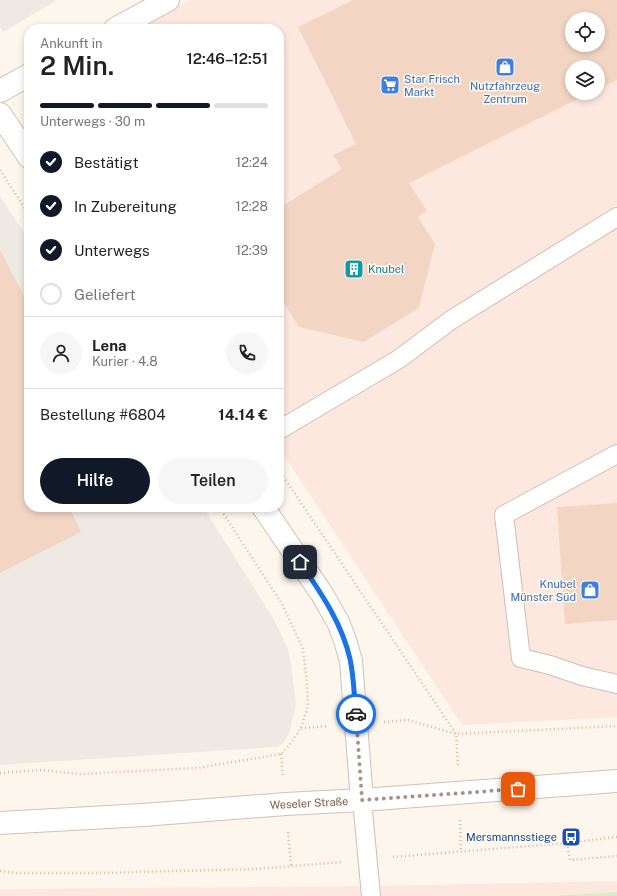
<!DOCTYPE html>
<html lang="de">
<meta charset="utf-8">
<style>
:root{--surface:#fff;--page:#f6f6f6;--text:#222;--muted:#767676;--line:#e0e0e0;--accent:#111827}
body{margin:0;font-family:"Public Sans",sans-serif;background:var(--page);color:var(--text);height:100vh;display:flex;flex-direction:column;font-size:15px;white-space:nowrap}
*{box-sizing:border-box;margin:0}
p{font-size:13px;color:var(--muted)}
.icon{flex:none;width:22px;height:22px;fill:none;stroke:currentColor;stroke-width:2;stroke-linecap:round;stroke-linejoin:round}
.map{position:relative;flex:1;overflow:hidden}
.details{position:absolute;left:24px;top:24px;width:260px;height:488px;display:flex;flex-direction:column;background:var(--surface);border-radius:16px;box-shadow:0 2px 6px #0003}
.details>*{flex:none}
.buttons{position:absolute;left:565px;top:12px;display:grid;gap:8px}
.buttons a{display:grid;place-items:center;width:40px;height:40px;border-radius:50%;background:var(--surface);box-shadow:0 2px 6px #0003;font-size:20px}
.pin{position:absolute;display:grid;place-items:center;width:34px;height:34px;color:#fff;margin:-17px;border-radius:8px;box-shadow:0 2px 6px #0006}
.courier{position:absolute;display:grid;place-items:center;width:40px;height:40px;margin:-20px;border:3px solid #1a73e8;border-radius:50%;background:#fff;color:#222;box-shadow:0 1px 5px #0007}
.headline em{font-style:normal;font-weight:600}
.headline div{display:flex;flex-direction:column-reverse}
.headline{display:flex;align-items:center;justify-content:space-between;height:68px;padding:0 16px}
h1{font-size:26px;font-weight:600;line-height:30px}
.bar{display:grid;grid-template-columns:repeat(4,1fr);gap:6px 4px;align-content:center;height:48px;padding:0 16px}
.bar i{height:5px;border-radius:3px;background:var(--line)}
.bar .current{background:var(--accent)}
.bar p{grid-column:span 4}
.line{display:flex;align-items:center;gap:10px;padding:0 16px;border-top:1px solid var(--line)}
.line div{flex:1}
.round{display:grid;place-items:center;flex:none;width:42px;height:42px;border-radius:21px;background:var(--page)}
ol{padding:0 16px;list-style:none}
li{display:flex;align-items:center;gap:12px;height:44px}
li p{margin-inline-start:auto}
li .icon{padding:4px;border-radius:50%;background:var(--accent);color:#fff;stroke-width:4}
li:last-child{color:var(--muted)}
li i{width:22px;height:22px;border:2px solid var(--line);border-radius:50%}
.primary-button{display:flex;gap:8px;margin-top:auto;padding:8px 16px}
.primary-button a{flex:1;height:46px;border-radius:24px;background:var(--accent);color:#fff;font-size:16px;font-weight:600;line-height:46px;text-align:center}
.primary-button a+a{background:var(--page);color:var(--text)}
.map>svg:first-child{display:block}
</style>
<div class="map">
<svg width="617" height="896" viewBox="0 0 617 896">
<rect width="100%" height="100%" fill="#fdf6ec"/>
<path fill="#fde8e0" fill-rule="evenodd" d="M190,0H617V717L462,725L279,448V29H135ZM572,19H598V45H572ZM572,67H598V93H572Z
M617,881V896H0V889L371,886Z"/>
<path fill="#efe9e4" d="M0,0H57L3,32L0,27Z
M0,196L29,240V507H203L273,618L288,649L291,665L296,704L289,734L282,744L277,747L0,765Z"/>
<path fill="#d8ecc9" d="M617,892V896H553Z"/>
<path fill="#f3d5c3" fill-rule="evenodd" d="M353,0H617V80L598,89V67H572V93H590L409,183L427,211L418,217L435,244L419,308L364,342L299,327L279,295V208L342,169L333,155L356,144L298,27ZM572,19H598V45H572Z
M0,250L29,306V507H69L81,532L0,573Z
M617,503V620L565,624L557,507Z"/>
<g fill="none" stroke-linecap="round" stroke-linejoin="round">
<g stroke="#d1beb0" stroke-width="20">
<path id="lane" d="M279,430L399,359L451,320L617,217
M617,454L504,515L521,658L550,665L582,676L617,684
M362,800L371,896"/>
</g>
<g stroke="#d1beb0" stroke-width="24">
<path id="street" d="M115,29L168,0
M0,91L29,75"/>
</g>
<g stroke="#d6c0b0" stroke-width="24">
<path id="secondary" d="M0,114L29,157
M263,507L322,594L338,622L345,640L351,661L362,800
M0,823L143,815L286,804L362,800L617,781"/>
</g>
<path stroke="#d9b8a5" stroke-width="2.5" stroke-dasharray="1 3" stroke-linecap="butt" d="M0,170L29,215
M279,470L456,734L458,765
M384,722L408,720L456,734L617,726
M301,728L329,726
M281,754L283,777
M0,773L42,770L80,774L197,768L281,754L291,743L301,728L308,706L307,683L303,649L282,604L219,507
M460,820L461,851
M288,832L291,865
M567,843L570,860L617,856
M393,857L567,843L617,837
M0,871L15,873H99L256,869L342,862"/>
<use href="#lane" stroke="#fff" stroke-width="18"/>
<use href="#street" stroke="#fff" stroke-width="22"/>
<use href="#secondary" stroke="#fff" stroke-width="22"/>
</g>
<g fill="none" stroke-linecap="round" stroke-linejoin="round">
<path stroke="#a89285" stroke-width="4" stroke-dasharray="0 7.2" d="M356,714L362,800L518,789"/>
<path stroke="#1a73e8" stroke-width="5" d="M300,562C321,593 342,623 350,659C354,677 354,696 356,714"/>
</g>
<defs>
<g id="shop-square" transform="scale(1)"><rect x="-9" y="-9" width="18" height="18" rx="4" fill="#3f7fe0" stroke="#fffaf3"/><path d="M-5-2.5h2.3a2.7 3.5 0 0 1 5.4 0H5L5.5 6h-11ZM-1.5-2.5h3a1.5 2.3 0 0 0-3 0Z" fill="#fff"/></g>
<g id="supermarket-square" transform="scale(1)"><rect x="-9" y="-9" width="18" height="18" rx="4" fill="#3f7fe0" stroke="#fffaf3"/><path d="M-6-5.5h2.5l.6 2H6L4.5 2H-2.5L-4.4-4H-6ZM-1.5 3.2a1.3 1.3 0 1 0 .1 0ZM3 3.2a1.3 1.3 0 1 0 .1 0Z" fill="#fff"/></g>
<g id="building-square" transform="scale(1)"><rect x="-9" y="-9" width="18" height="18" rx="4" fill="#0f9aa8" stroke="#fffaf3"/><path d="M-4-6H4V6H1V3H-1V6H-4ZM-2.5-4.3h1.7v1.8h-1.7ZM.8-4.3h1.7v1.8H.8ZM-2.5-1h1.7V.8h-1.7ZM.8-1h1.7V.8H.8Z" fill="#fff"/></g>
<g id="bus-square" transform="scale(1)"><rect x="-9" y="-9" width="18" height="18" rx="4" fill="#1a4fb4" stroke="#fffaf3"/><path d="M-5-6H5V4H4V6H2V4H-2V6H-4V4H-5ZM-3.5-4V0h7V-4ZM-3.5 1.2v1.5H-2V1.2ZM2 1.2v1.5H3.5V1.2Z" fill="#fff"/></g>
</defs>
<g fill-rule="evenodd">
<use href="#shop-square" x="505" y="67"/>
<use href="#supermarket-square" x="390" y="85"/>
<use href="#building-square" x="354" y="269"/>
<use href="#shop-square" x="590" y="590"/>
<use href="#bus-square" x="571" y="837"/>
</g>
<g text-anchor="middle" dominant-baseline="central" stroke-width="3" stroke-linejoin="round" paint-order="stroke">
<g font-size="11" fill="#366cbe" stroke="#fffaf3" text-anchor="start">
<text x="404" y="79">Star Frisch<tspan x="404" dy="13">Markt</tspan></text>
<text x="505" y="86" text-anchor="middle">Nutzfahrzeug<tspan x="505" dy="13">Zentrum</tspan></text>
<text x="576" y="584" text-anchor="end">Knubel<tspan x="576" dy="13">Münster Süd</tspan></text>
</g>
<g font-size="11" fill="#0d838f" stroke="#fffaf3" text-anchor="start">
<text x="368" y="269">Knubel</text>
</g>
<g font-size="11" fill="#7a5c4d" stroke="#fffaf3">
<text transform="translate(309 803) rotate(-3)">Weseler Straße</text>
</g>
<g font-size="11" fill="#164399" stroke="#fffaf3" text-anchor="end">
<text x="557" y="837">Mersmannsstiege</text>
</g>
</g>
</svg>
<div class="buttons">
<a><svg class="icon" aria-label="locate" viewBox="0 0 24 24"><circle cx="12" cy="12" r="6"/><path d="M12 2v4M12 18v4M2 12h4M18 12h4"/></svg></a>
<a><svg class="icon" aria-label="layers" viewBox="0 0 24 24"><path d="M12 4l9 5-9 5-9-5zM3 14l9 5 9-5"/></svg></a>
</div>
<div class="pin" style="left:518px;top:789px;background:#ea580c"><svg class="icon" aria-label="bag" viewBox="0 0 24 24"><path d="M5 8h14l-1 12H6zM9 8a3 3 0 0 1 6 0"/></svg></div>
<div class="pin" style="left:300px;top:562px;background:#1f2937"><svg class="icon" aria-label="home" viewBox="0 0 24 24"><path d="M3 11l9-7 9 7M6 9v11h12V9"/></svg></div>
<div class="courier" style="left:356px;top:714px"><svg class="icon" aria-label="car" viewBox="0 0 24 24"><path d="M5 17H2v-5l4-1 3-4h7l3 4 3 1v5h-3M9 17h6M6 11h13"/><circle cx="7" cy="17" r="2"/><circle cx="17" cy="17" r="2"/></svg></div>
<section class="details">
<div class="headline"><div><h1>2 Min.</h1><p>Ankunft in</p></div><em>12:46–12:51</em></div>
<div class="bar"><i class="current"></i><i class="current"></i><i class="current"></i><i></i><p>Unterwegs · 30 m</p></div>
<ol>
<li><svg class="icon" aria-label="check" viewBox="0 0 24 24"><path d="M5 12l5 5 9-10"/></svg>Bestätigt<p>12:24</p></li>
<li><svg class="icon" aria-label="check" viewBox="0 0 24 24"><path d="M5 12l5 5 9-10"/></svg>In Zubereitung<p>12:28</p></li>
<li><svg class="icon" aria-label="check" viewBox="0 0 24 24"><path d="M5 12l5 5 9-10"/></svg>Unterwegs<p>12:39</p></li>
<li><i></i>Geliefert</li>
</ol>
<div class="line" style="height:72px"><a class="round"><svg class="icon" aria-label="person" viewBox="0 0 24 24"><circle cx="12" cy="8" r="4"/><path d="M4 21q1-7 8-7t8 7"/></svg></a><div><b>Lena</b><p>Kurier · 4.8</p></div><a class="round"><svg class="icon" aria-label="phone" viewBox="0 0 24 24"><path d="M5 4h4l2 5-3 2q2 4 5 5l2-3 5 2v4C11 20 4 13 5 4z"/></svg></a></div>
<div class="line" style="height:52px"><div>Bestellung #6804</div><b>14.14 €</b></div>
<div class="primary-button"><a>Hilfe</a><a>Teilen</a></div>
</section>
</div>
